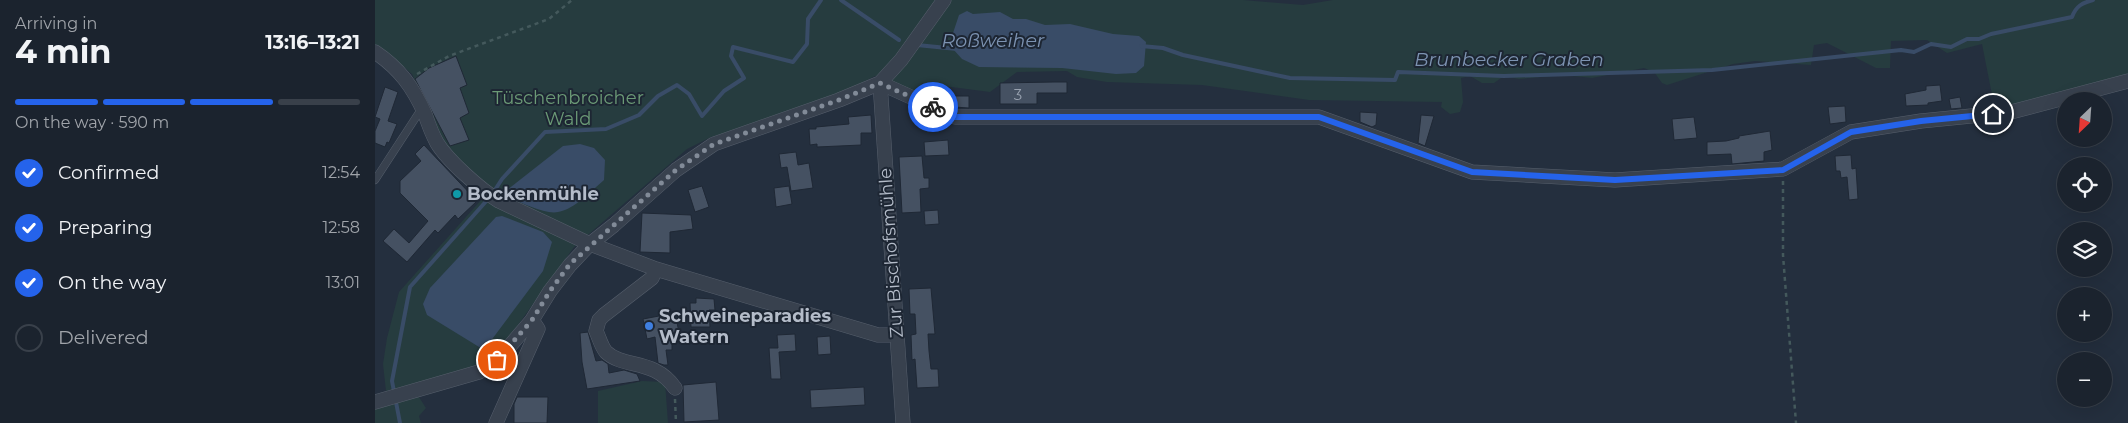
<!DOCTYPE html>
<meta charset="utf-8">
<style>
:root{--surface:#1b232e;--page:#242b36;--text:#f1f3f6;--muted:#a0a4aa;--line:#39404a;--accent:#2563eb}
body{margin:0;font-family:Montserrat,sans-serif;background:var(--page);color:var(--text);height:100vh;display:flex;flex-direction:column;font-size:19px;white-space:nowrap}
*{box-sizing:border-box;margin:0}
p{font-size:16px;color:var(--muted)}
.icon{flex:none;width:28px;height:28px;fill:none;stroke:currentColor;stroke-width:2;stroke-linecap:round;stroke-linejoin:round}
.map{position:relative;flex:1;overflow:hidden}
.side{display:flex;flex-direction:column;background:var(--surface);width:375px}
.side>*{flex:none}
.needle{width:32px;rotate:205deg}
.controls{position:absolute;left:1682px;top:92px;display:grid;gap:10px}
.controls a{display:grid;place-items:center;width:55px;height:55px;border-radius:50%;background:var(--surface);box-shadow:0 5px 20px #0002,0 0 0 1px var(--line);font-size:25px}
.pin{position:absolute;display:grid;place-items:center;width:42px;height:42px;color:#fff;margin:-21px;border:2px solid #fff;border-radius:50%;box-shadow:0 1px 5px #0007}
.courier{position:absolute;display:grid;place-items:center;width:50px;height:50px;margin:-25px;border:4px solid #2563eb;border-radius:50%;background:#fff;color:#222;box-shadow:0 1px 6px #0007}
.headline em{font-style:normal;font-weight:700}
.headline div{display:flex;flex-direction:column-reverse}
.headline{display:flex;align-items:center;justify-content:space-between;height:85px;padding:0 15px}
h1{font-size:32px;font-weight:700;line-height:38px}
.bar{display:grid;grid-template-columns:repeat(4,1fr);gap:8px 5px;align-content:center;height:60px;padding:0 15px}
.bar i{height:6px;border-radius:4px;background:var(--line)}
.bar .on{background:var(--accent)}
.bar p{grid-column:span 4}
ol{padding:0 15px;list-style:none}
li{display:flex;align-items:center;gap:15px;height:55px}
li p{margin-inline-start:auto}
li .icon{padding:5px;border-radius:50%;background:var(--accent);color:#fff;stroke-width:4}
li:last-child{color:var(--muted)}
li i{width:28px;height:28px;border:2px solid var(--line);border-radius:50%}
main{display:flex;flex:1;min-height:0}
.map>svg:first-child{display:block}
</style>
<main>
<section class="side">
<div class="headline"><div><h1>4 min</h1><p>Arriving in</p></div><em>13:16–13:21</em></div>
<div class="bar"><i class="on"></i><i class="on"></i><i class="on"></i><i></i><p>On the way · 590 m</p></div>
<ol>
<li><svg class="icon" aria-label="check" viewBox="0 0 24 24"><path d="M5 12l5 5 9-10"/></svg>Confirmed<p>12:54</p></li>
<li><svg class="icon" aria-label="check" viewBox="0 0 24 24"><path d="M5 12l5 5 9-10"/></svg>Preparing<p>12:58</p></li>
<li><svg class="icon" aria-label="check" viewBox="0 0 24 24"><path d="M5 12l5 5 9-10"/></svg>On the way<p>13:01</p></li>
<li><i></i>Delivered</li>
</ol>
</section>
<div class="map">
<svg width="1753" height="423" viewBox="0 0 1753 423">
<rect width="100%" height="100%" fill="#242f3e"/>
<path fill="#263c3f" d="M0,0H868L928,5L958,0H1753V79L1620,110L1607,44L1572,53L1552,40L1516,41L1515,68H1501L1452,43L1439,45L1436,65L1380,61L1358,64L1292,85L1287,83L1279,72L1269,68L1217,78L1189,75L1144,79L1129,76L1119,83H1107L1095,76L1086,78L1088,102L1085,112L1075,114L1066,107L1067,102L934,100L827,85L732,82L702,77L692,71L642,72L615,92L546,83L561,95V107L538,97L512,78L500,76L473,90L369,128L336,137L312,149L199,247L122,354L102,368L11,391L8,364L12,338L24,292L107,199L110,196L120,201L126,194L117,189L70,148L37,74L23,62L0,46Z
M267,381L290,382L293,423H223V391Z
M42,394L51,408L44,416L46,423H0V407Z"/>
<path fill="#394c67" d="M592,11L598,14L625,12L638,19H651L670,25L695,24L738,34L764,36L771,42L769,66L761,73L741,74L687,68L604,67L587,59L578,49V33L584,15Z
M205,144L219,148L230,160L229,180C216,191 200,209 183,212C169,215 140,200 127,194L188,146Z
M127,216L168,232L177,242L168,271L109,350L52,315L48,304L55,288L121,217Z"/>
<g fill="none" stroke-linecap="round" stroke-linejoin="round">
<path stroke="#394c67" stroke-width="4" d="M466,0L524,40
M542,45L582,49
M766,46L788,48L808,55L915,78L1020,80L1023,72L1129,76L1337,70L1526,50L1539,52L1556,44L1576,47L1592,39H1604L1616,34L1697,17C1701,6 1707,3 1718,0
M118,193L127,179L170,132L231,129L264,115L283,96L302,85L314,94L327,116L349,91L369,78L356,56L358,47L418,62L432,44L433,19L446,0
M25,423L17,381L35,287L114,198"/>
</g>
<path fill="#455162" stroke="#1f2835" d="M81,56L92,85L85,88L94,113L85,118L94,140L75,146L40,79L54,68Z
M679,82H692V93H662V104H625V83Z
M1565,85L1567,101L1553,103V105L1531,106L1530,94L1551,90V86Z
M10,87L23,92L13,121L22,124L14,143L12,142L10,147L0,143V131L5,119L0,117Z
M579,96H594V108L579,107Z
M1585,97L1587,108L1576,109L1574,99Z
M1470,106L1471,122L1455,124L1453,107Z
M985,112L1002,113L1001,125L997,127L985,122Z
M496,115L497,133H486V145L442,147V144L435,145L434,129H441V127L474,124L473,117Z
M1046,115L1059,116L1050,146L1043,143Z
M1319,117L1322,138L1299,140L1297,119Z
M1395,131L1397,150L1389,152V161L1357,164L1356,154L1332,155V142L1351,141L1364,138V136Z
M573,140L574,155L550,156L549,142Z
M49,145L102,201L83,219L80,215L63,233L60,230L32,262L8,241L19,229L34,243L53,221L25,193V181L46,161L40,154Z
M421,152L423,165L434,163L438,188L416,191L412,167L406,168L404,154Z
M1476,155L1477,169L1481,168L1483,199L1474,200L1472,177L1466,178L1465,171H1461L1460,156Z
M547,156L549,178H554V188L545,189L546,212L527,213L524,157Z
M327,186L334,207L320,212L313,190Z
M414,186L417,204L401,207L399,188Z
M563,210L564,224L550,225L549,211Z
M267,213L316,215L318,229L295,232V253L265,252Z
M556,288L560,334H553L554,351L556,369H563L564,387L542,388L540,359L537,360L536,335L541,334L540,314H535L534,289Z
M321,298L339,299L340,310H334L335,327H316L315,303H321Z
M300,313L305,337L297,338V350H291L293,365H289L283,363L280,337L272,339L268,319Z
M213,332L221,361L227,360L233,364L234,373L249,370L262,374L265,381L212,389L207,362L205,333Z
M420,334L421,351L404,352L406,379H396L394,348H403L402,335Z
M455,336L456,354L443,355L442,337Z
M341,382L344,420L309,422L308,385Z
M489,387L490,405L436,408L435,390Z
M142,397H173L172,423H139V404Z"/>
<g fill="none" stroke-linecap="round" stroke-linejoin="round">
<g stroke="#565f6c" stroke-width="8">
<path id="service" d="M0,180L47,108"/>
</g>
<g stroke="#565f6c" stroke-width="15">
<path id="minor" d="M0,52C24,68 38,87 50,114C53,123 57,134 62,143C73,161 106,190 124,201L215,244L281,269L503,335H522
M281,269L277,278L229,315L224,320L221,331C224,337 226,346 231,352C249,369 279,358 300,388
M0,402L104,372L122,361L157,320L175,291L195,265L215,244L239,225L301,170L339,144L464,100L505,83L526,60L569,0
M121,423L163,329L157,320
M528,423L505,83L580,117H944L1097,172L1240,180L1408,169L1476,132L1546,121L1636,112L1753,81"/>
</g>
<path stroke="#44595c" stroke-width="2.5" stroke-dasharray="4 4" stroke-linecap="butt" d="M42,74L74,56L174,19L197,0
M1408,181V255L1421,423
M300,399L301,423"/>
<use href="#service" stroke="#38414e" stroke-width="7"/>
<use href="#minor" stroke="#38414e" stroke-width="14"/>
</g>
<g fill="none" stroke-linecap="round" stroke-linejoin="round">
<path stroke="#828b98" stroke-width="5" stroke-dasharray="0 9" d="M122,360L157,320L175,291L195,264L301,170L339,144L464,100L505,83L558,107"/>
<path stroke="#2563eb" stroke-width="6" d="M558,107L580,117H944L1097,172L1240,180L1408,170L1476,132L1546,121L1618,114"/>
</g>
<circle fill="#0f9aa8" stroke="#1d2633" stroke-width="2" cx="82" cy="194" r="5"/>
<circle fill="#3f7fe0" stroke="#1d2633" stroke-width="2" cx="274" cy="326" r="5"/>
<g text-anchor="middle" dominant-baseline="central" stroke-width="4" stroke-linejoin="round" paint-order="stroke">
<g font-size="15" fill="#98a1af">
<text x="643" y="94">3</text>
</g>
<g font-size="18" fill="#6b9a76" stroke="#1d2633">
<text x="193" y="98">Tüschenbroicher<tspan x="193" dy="21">Wald</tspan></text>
</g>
<g font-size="18" font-weight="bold" fill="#b4bcc9" stroke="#1d2633" text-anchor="start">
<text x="92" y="194">Bockenmühle</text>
<text x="284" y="316">Schweineparadies<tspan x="284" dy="21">Watern</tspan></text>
</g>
<g font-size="18" fill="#b4bcc9" stroke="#1d2633">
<text transform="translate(516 253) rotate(-94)">Zur Bischofsmühle</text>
</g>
<g font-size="19" font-style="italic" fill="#7c92b1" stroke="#1d2633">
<text x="618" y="40">Roßweiher</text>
<text x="1134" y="59">Brunbecker Graben</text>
</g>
</g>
</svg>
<div class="controls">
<a><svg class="needle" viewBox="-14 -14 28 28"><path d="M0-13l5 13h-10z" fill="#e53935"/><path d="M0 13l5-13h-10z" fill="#a0a4aa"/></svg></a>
<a><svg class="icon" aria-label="locate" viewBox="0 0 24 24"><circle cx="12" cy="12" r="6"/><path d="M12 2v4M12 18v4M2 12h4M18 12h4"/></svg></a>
<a><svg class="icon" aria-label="layers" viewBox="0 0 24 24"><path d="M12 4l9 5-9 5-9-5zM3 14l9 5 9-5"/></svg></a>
<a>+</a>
<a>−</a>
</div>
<div class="pin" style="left:122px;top:360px;background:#ea580c"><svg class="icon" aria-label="bag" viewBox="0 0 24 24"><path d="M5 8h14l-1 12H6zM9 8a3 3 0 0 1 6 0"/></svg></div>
<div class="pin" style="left:1618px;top:114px;background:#1f2937"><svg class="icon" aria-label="home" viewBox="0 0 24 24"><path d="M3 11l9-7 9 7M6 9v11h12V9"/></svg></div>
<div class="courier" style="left:558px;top:107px"><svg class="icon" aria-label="bike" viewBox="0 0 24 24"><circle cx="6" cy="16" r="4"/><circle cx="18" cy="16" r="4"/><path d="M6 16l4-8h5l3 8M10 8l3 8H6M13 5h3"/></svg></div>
</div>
</main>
